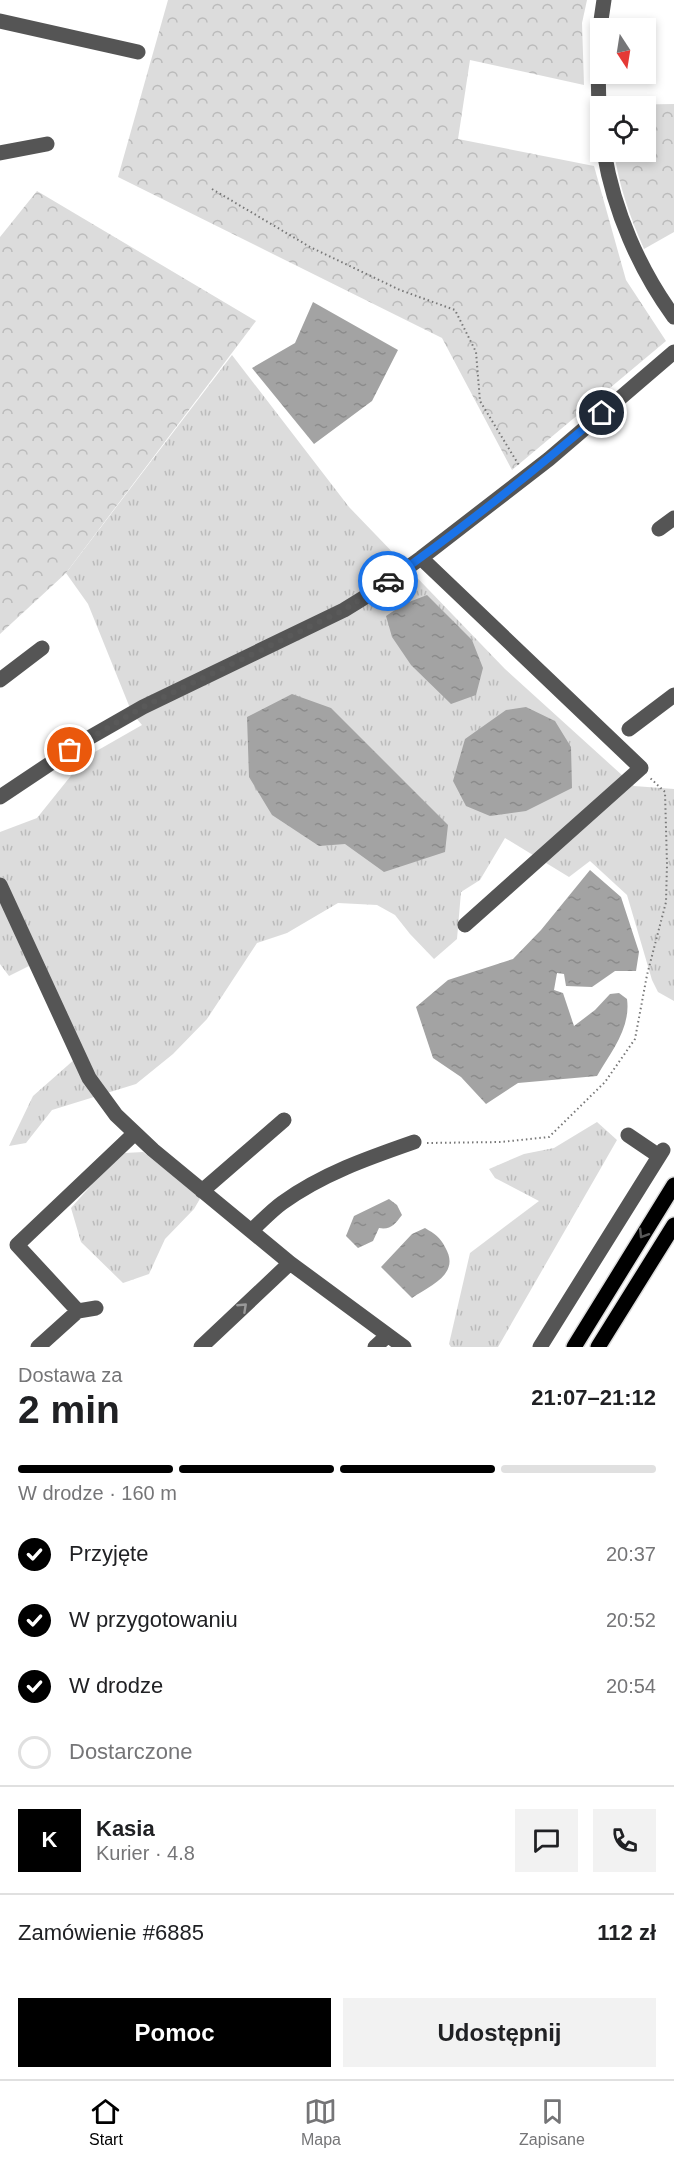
<!DOCTYPE html>
<html lang="pl">
<meta charset="utf-8">
<style>
:root{--surface:#fff;--page:#f2f2f2;--text:#202124;--muted:#757577;--line:#e0e0e0;--accent:#000}
body{margin:0;font-family:Helvetica,sans-serif;background:var(--page);color:var(--text);height:100vh;display:flex;flex-direction:column;font-size:22px;white-space:nowrap}
*{box-sizing:border-box;margin:0}
p{font-size:20px;color:var(--muted)}
.icon{flex:none;width:33px;height:33px;fill:none;stroke:currentColor;stroke-width:2;stroke-linecap:round;stroke-linejoin:round}
.map{position:relative;height:1347px;overflow:hidden}
.sheet{display:flex;flex-direction:column;background:var(--surface);flex:1}
.sheet>*{flex:none}
.needle{width:39px;rotate:168deg}
.fabs{position:absolute;left:590px;top:18px;display:grid;gap:12px}
.fabs a{display:grid;place-items:center;width:66px;height:66px;border-radius:0px;background:var(--surface);box-shadow:0 3px 9px #0003;font-size:30px}
.pin{position:absolute;display:grid;place-items:center;width:51px;height:51px;color:#fff;margin:-26px;border:3px solid #fff;border-radius:50%;box-shadow:0 2px 6px #0007}
.courier{position:absolute;display:grid;place-items:center;width:60px;height:60px;margin:-30px;border:4px solid #1a73e8;border-radius:50%;background:#fff;color:#222;box-shadow:0 2px 8px #0007}
.headline em{font-style:normal;font-weight:600}
.headline div{display:flex;flex-direction:column-reverse}
.headline{display:flex;align-items:center;justify-content:space-between;height:102px;padding:0 18px}
h1{font-size:39px;font-weight:600;line-height:45px}
.bar{display:grid;grid-template-columns:repeat(4,1fr);gap:9px 6px;align-content:center;height:72px;padding:0 18px}
.bar i{height:8px;border-radius:4px;background:var(--line)}
.bar .current{background:var(--accent)}
.bar p{grid-column:span 4}
.line{display:flex;align-items:center;gap:15px;padding:0 18px;border-top:2px solid var(--line)}
.line div{flex:1}
.round{display:grid;place-items:center;flex:none;width:63px;height:63px;border-radius:0px;background:var(--page)}
ol{padding:0 18px;list-style:none}
li{display:flex;align-items:center;gap:18px;height:66px}
li p{margin-inline-start:auto}
li .icon{padding:6px;border-radius:50%;background:var(--accent);color:#fff;stroke-width:4}
li:last-child{color:var(--muted)}
li i{width:33px;height:33px;border:3px solid var(--line);border-radius:50%}
.button{display:flex;gap:12px;margin-top:auto;padding:12px 18px}
.button a{flex:1;height:69px;border-radius:0px;background:var(--accent);color:#fff;font-size:24px;font-weight:600;line-height:69px;text-align:center}
.button a+a{background:var(--page);color:var(--text)}
.tabs{display:flex;justify-content:space-around;align-items:center;height:84px;border-top:2px solid var(--line);background:var(--surface);font-size:16px;color:var(--muted)}
.tabs a{display:grid;justify-items:center;gap:3px}
.tabs .current{color:var(--accent)}
.map>svg:first-child{display:block}
</style>
<div class="map">
<svg width="674" height="1347" viewBox="0 0 674 1347">
<defs>
<pattern id="grass-tufts" width="24" height="20" patternUnits="userSpaceOnUse" patternTransform="scale(1.5)"><rect width="24" height="20" fill="#dcdcdc"/><path d="M3 7l-1-3M5 7V3M7 7l1-3M15 17l-1-3M17 17v-4M19 17l1-3" fill="none" stroke="#bbb"/></pattern>
<pattern id="forest-crowns" width="20" height="18" patternUnits="userSpaceOnUse" patternTransform="scale(1.5)"><rect width="20" height="18" fill="#dcdcdc"/><path d="M2 6a3 3 0 1 1 6 0M12 15a3 3 0 1 1 6 0" fill="none" stroke="#bbb"/></pattern>
<pattern id="water-ripples" width="26" height="14" patternUnits="userSpaceOnUse" patternTransform="scale(1.5)"><rect width="26" height="14" fill="#a3a3a3"/><path d="M2 4q2-2 4 0t4 0M15 11q2-2 4 0t4 0" fill="none" stroke="#8b8b8b"/></pattern>
</defs>
<rect width="100%" height="100%" fill="#fff"/>
<path fill="url(#grass-tufts)" d="M232,355L349,507L505,669L634,786L674,789V1001L658,992L652,980L627,895L590,861L569,877L505,838L480,880L461,892L457,939L434,959L410,934L395,915L377,905L338,903L287,933L257,943L207,1019L173,1054L136,1084L52,1110L26,1143L9,1146L33,1096L84,1051L41,960L9,976L0,964V832L37,818L86,757L142,725L132,713L88,604L66,573Z
M597,1122L617,1140L498,1347H451L449,1344L470,1253L539,1201L495,1178L489,1169L524,1154L554,1148Z
M143,1152L201,1197L194,1209L165,1239L149,1274L123,1283L81,1242L71,1208L102,1173L125,1153Z"/>
<path fill="url(#forest-crowns)" d="M168,0H587L582,23L584,85L470,60L458,139L594,166L626,280L666,341L512,470L442,338L118,177Z
M674,104V232L644,249C630,217 619,186 614,152H645V106H608V105Z
M37,191L256,321L66,573L0,634V237Z"/>
<path fill="url(#water-ripples)" d="M313,302L398,350L372,401L314,444L252,368L295,343Z
M427,595L472,640L483,668L476,695L451,704L411,665L392,637L386,616L404,604Z
M292,694L331,708L448,825L445,852L384,872L345,844L319,846L272,815L249,777L247,717Z
M526,707L555,721L571,747L572,788L526,811L490,816L466,806L453,781L465,739L506,710Z
M590,870L621,897L639,952L636,971H615L592,987L566,986L564,974L557,973L554,990L563,993L574,1026L595,1010L610,994L619,993L627,999C631,1028 611,1052 597,1076L518,1083L486,1104L461,1077L433,1058L416,1007L448,980L513,959L541,930Z
M389,1199L397,1205L402,1215C395,1224 391,1230 379,1228L373,1241L358,1248L346,1236L354,1216Z
M425,1228C435,1234 440,1237 445,1247C461,1274 431,1285 412,1298L381,1267L412,1234Z"/>
<g fill="none" stroke-linecap="round" stroke-linejoin="round">
<g stroke="#dbdbdb" stroke-width="18">
<path id="major" d="M574,1347L674,1185
M598,1347L674,1225"/>
</g>
<path stroke="#777" stroke-width="2" stroke-dasharray="1.5 3" stroke-linecap="butt" d="M212,189L310,247L400,290L455,310L476,352L480,401L520,467
M427,1143L501,1142L549,1137L605,1082L635,1039L647,975L666,902L667,864L665,792L649,777"/>
<path stroke="#555" stroke-width="15" d="M0,21L138,52
M600,119C597,79 597,40 604,0
M604,152C614,211 639,269 674,317
M0,153L47,144
M659,529L674,518
M421,558L641,768L465,925
M0,680L42,648
M629,729L674,695
M0,797L87,739L143,707L344,610L378,589L421,558L549,459L674,352
M0,885L89,1078L116,1115L153,1150L290,1263L404,1347
M628,1135L659,1156
M202,1191L284,1120
M251,1231C261,1222 271,1211 282,1203C322,1174 368,1158 414,1142
M78,1311L17,1245L135,1133
M38,1347L78,1311L96,1308
M201,1347L290,1263
M375,1347L388,1335
M540,1347L663,1150"/>
<use href="#major" stroke="#000" stroke-width="15"/>
</g>
<defs><path id="oneway-chevron" d="M-2-3.5L2.5 0L-2 3.5" fill="none" stroke-width="1.6" stroke-linecap="round" stroke-linejoin="round" transform="scale(1.5)"/></defs>
<use stroke="#595959" href="#oneway-chevron" transform="translate(643 1234) rotate(122)"/>
<use stroke="#999" href="#oneway-chevron" transform="translate(243 1307) rotate(-43)"/>
<g fill="none" stroke-linecap="round" stroke-linejoin="round">
<path stroke="#595959" stroke-width="6" stroke-dasharray="0 10.8" d="M70,750L143,707L344,610L388,581"/>
<path stroke="#1a73e8" stroke-width="8" d="M388,581C462,529 533,472 602,413"/>
</g>
</svg>
<div class="fabs">
<a><svg class="needle" viewBox="-14 -14 28 28"><path d="M0-13l5 13h-10z" fill="#e53935"/><path d="M0 13l5-13h-10z" fill="#757577"/></svg></a>
<a><svg class="icon" aria-label="locate" viewBox="0 0 24 24"><circle cx="12" cy="12" r="6"/><path d="M12 2v4M12 18v4M2 12h4M18 12h4"/></svg></a>
</div>
<div class="pin" style="left:70px;top:750px;background:#ea580c"><svg class="icon" aria-label="bag" viewBox="0 0 24 24"><path d="M5 8h14l-1 12H6zM9 8a3 3 0 0 1 6 0"/></svg></div>
<div class="pin" style="left:602px;top:413px;background:#1f2937"><svg class="icon" aria-label="home" viewBox="0 0 24 24"><path d="M3 11l9-7 9 7M6 9v11h12V9"/></svg></div>
<div class="courier" style="left:388px;top:581px"><svg class="icon" aria-label="car" viewBox="0 0 24 24"><path d="M5 17H2v-5l4-1 3-4h7l3 4 3 1v5h-3M9 17h6M6 11h13"/><circle cx="7" cy="17" r="2"/><circle cx="17" cy="17" r="2"/></svg></div>
</div>
<section class="sheet">
<div class="headline"><div><h1>2 min</h1><p>Dostawa za</p></div><em>21:07–21:12</em></div>
<div class="bar"><i class="current"></i><i class="current"></i><i class="current"></i><i></i><p>W drodze · 160 m</p></div>
<ol>
<li><svg class="icon" aria-label="check" viewBox="0 0 24 24"><path d="M5 12l5 5 9-10"/></svg>Przyjęte<p>20:37</p></li>
<li><svg class="icon" aria-label="check" viewBox="0 0 24 24"><path d="M5 12l5 5 9-10"/></svg>W przygotowaniu<p>20:52</p></li>
<li><svg class="icon" aria-label="check" viewBox="0 0 24 24"><path d="M5 12l5 5 9-10"/></svg>W drodze<p>20:54</p></li>
<li><i></i>Dostarczone</li>
</ol>
<div class="line" style="height:108px"><b class="round" style="background:var(--accent);color:#fff">K</b><div><b>Kasia</b><p>Kurier · 4.8</p></div><a class="round"><svg class="icon" aria-label="chat" viewBox="0 0 24 24"><path d="M4 5h16v11H9l-5 4z"/></svg></a><a class="round"><svg class="icon" aria-label="phone" viewBox="0 0 24 24"><path d="M5 4h4l2 5-3 2q2 4 5 5l2-3 5 2v4C11 20 4 13 5 4z"/></svg></a></div>
<div class="line" style="height:78px"><div>Zamówienie #6885</div><b>112 zł</b></div>
<div class="button"><a>Pomoc</a><a>Udostępnij</a></div>
</section>
<nav class="tabs">
<a class="current"><svg class="icon" aria-label="home" viewBox="0 0 24 24"><path d="M3 11l9-7 9 7M6 9v11h12V9"/></svg>Start</a>
<a><svg class="icon" aria-label="map" viewBox="0 0 24 24"><path d="M3 6l6-2 6 2 6-2v14l-6 2-6-2-6 2zM9 4v14M15 6v14"/></svg>Mapa</a>
<a><svg class="icon" aria-label="saved" viewBox="0 0 24 24"><path d="M7 4h10v16l-5-4-5 4z"/></svg>Zapisane</a>
</nav>
